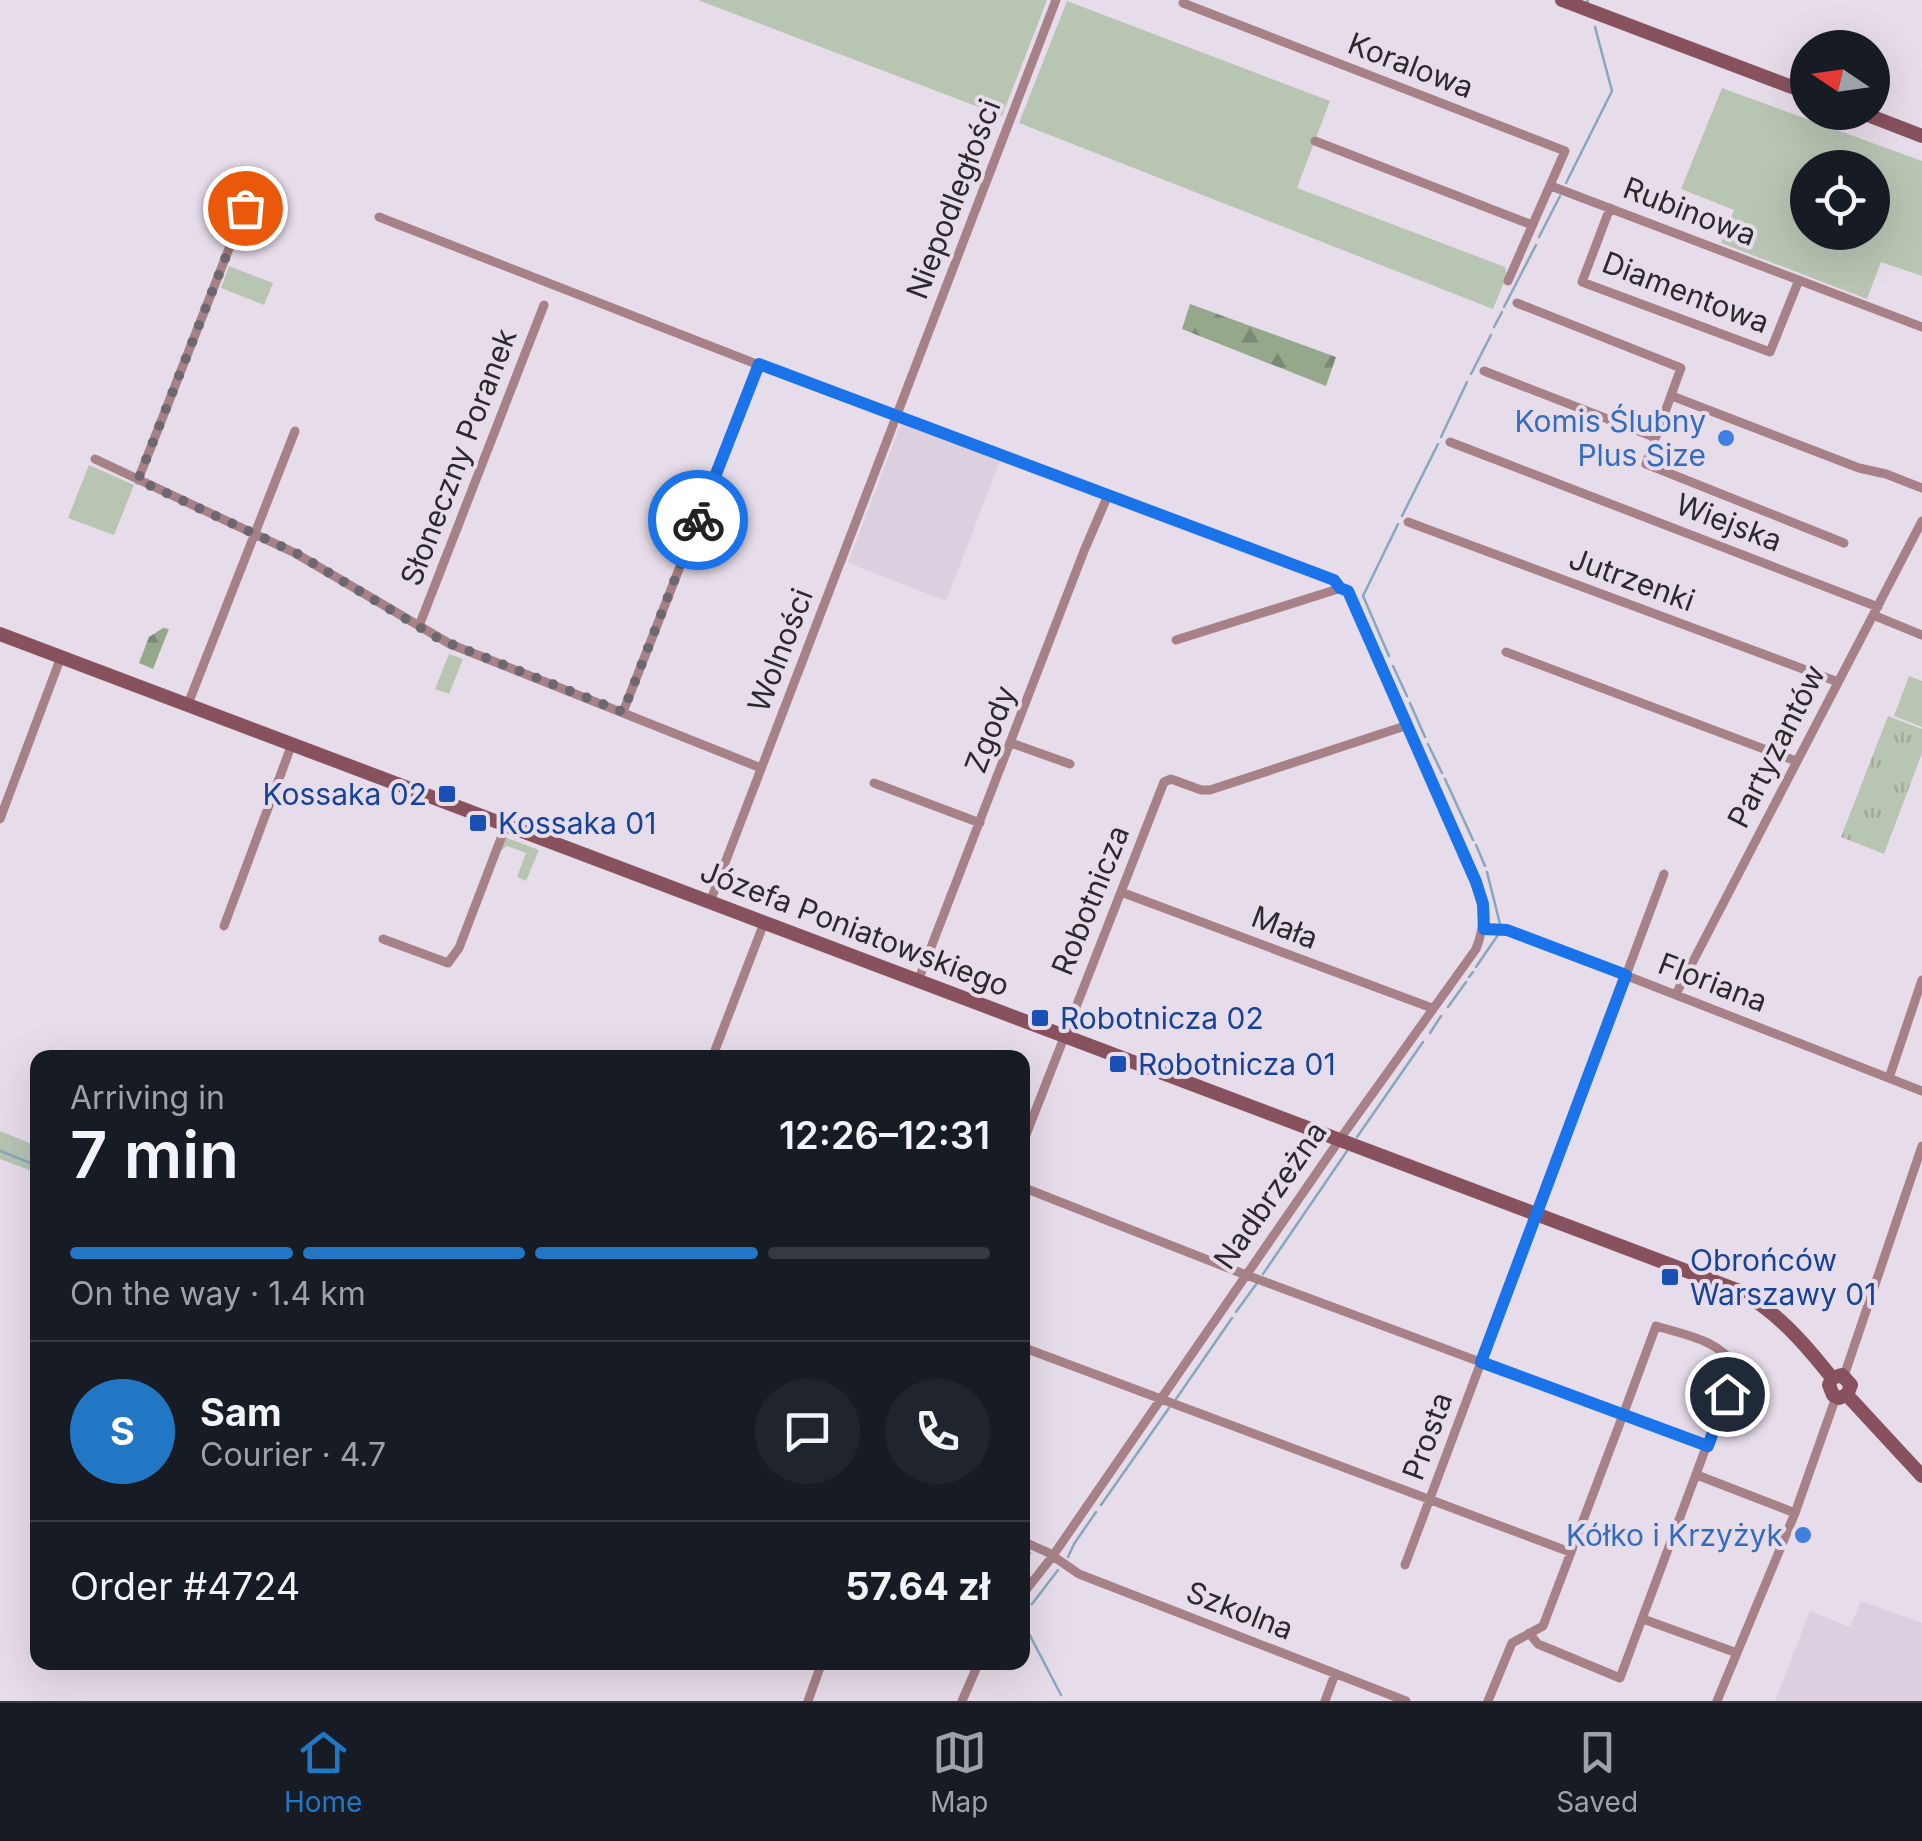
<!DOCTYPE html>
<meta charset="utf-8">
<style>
:root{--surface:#171b24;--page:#20242c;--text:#f1f3f6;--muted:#9ea1a6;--line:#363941;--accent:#2277c5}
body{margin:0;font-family:Inter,sans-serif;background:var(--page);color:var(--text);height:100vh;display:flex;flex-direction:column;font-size:38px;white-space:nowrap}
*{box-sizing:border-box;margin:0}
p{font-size:32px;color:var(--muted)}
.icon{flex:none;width:55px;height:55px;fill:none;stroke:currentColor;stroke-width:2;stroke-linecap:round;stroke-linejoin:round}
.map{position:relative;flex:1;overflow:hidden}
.sheet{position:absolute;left:30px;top:1050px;width:1000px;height:620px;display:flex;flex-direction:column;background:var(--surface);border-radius:20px;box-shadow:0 10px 40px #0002}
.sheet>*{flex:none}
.needle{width:65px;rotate:283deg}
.fabs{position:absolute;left:1790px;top:30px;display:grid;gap:20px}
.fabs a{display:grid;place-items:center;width:100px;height:100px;border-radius:50%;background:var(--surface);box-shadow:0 10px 40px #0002;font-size:50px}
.pin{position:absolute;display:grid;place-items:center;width:85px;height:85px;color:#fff;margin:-42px;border:5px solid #fff;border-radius:50%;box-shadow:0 2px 10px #0007}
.courier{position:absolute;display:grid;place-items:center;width:100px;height:100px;margin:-50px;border:8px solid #1a73e8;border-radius:50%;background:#fff;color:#222;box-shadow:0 2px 12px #0007}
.overview em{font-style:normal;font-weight:600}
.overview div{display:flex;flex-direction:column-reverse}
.overview{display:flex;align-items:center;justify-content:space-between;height:170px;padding:0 40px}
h1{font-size:65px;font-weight:600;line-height:75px}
.bar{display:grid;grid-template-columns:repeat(4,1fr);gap:15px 10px;align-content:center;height:120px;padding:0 40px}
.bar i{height:12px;border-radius:8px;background:var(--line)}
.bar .current{background:var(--accent)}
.bar p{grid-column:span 4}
.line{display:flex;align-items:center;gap:25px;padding:0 40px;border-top:2px solid var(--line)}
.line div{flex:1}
.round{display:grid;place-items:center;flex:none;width:105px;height:105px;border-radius:52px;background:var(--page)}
.menu{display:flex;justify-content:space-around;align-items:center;height:140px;border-top:2px solid var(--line);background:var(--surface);font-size:28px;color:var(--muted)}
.menu a{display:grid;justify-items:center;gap:5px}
.menu .current{color:var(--accent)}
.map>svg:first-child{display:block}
</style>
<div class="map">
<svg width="1922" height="1701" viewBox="0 0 1922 1701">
<defs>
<pattern id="forest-firs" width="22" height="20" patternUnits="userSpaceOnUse" patternTransform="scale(2.5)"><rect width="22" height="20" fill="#95a88c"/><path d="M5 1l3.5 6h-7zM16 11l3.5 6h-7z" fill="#7a8973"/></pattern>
<pattern id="park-tufts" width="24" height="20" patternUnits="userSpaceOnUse" patternTransform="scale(2.5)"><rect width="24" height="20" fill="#b8c5b3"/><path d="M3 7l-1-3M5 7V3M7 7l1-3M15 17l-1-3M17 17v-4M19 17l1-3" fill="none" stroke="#9ea99a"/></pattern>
</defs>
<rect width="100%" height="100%" fill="#e7ddea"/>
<path fill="#dccfe0" d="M902,421L1001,458L946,601L848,563Z
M1861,1601L1922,1623V1701H1775L1810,1611L1850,1627Z"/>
<path fill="#b8c5b3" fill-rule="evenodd" d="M698,0H1047L1002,116Z
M1067,1L1330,101L1297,188L1505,267L1507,275L1493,309L1019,123Z
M1722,88L1922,161V276L1881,262L1867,299L1721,243L1734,210L1681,189ZM1808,168H1872V232H1808Z
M229,266L273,283L264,305L221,288Z
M89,465L134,485L114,535L68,518Z
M449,654L463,659L449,694L435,689Z
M1909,676L1922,681V727L1894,716Z
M505,837L539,850L526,881L517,877L526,853L507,846L500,851Z
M0,1131L37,1146V1173L0,1159Z"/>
<path fill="url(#forest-firs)" d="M1190,304L1336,357L1326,386L1182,329Z
M163,628L169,629L153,669L139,663L149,637Z"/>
<path fill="url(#park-tufts)" d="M1888,716L1922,729V753L1884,854L1841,837Z"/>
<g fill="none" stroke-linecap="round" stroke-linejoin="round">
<path stroke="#88a7bc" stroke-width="2.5" d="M1587,0L1588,2
M1566,183L1612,91L1595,27
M1539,237L1560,196
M1504,307L1536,245
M1494,327L1502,312
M1471,374L1491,335
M1441,437L1467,382
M1402,516L1438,444
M1389,656L1363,596L1398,524
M1393,666L1407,696
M1410,703L1425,737
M1428,744L1442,773
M1445,779L1473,840
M1476,845L1485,866
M1487,872L1500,924
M1476,967L1500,932
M1469,977L1473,972
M1448,1007L1466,982
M1430,1033L1441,1016
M1357,1137L1423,1042
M0,1151L38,1166
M1263,1274L1347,1151
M1236,1312L1257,1283
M1176,1399L1232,1318
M1101,1505L1169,1408
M1022,1550L1030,1553
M1068,1557L1074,1544L1096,1512
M1032,1604L1058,1570
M1026,1614L1025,1626L1061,1695"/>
<path stroke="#a68188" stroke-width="9" d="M1183,3L1565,151L1508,281
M1315,141L1532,225
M1551,186L1922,327
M1610,208L1582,282L1770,352L1799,280
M379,217L759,365L1334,580L1340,589
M1517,303L1681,368L1646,464L1844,543
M1484,371L1654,437
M1672,396L1859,468L1886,474L1922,488
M1450,442L1878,607
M95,459L295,553L450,644L761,768
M138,480L245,208
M1408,522L1838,682
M1873,615L1922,635
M419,626L544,305
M1506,652L1796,761
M188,704L295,431
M623,712L759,365
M1011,743L1070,764
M874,783L980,823
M0,819L61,657
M1121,892L1432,1008
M710,902L1056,0
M224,926L292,744
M1484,929H1507L1922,1091
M383,939L448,963L459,948L506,825
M918,981L1084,551L1108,495
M1676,994L1922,521
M712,1058L764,923
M1889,1078L1922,980
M1022,1145L1164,782L1171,779L1201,790H1210L1408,725
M1022,1187L1241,1273L1623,1415L1656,1326C1686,1335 1719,1340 1736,1367L1620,1678L1538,1644L1529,1633
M1022,1347L1570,1552
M1844,1376L1922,1146
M1697,1475L1795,1513
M1022,1541L1047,1552L1079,1574L1406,1701
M1405,1565L1664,874
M1022,1595L1052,1557L1340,1139L1476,949C1486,924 1484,907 1476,882L1348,591L1338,589L1176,640
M1643,1619L1737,1653
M808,1701L822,1662
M962,1701L979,1662
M1325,1701L1335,1674
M1488,1701L1512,1643L1543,1626L1623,1415L1708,1447
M1717,1701L1795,1513L1836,1397"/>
<path stroke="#87525e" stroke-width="14" d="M1562,0L1808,93
M1860,112L1922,136
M0,634L1737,1290C1776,1310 1805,1344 1832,1378
M1832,1378L1842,1375L1851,1385L1847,1395
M1832,1378L1829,1385L1833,1395L1839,1398L1847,1395
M1847,1395L1922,1476"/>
</g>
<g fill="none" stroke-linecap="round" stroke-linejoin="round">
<path stroke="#6d686f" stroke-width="10" stroke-dasharray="0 18" d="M245,208L138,480L296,553L441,640L623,712L698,520"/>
<path stroke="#1a73e8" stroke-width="12" d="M698,520L759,364L1334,580L1340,588L1348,591L1476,882L1483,904L1484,929L1507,930L1626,975L1481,1362L1708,1446L1727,1394"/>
</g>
<g fill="#3f7fe0" stroke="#e7ddea" stroke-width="4">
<circle cx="1726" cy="438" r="10"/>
<circle cx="1803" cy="1535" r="10"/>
</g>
<g fill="#1a4fb4" stroke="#e7ddea" stroke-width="4">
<rect x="437" y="784" width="20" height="20" rx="5"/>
<rect x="468" y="813" width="20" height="20" rx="5"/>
<rect x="1030" y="1008" width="20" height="20" rx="5"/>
<rect x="1108" y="1054" width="20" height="20" rx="5"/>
<rect x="1660" y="1267" width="20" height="20" rx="5"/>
</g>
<g text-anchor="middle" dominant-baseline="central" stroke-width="8" stroke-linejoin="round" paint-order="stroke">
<g font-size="30" fill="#2c292d" stroke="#e7ddea">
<text transform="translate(1411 65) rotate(21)">Koralowa</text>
<text transform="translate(953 199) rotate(-69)">Niepodległości</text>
<text transform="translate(1690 211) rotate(21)">Rubinowa</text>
<text transform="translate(1686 292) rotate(21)">Diamentowa</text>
<text transform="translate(458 457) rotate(-69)">Słoneczny Poranek</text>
<text transform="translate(1729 522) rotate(21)">Wiejska</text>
<text transform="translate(1632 579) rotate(20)">Jutrzenki</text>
<text transform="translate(780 650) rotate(-69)">Wolności</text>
<text transform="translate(990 729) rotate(-69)">Zgody</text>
<text transform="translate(1776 746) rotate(-63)">Partyzantów</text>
<text transform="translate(1090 900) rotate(-68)">Robotnicza</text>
<text transform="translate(1285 927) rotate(21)">Mała</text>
<text transform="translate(855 928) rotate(21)">Józefa Poniatowskiego</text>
<text transform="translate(1713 982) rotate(21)">Floriana</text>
<text transform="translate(1270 1195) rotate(-55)">Nadbrzeżna</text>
<text transform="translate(1427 1436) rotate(-70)">Prosta</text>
<text transform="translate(1240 1610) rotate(21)">Szkolna</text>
</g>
<g font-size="30" fill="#366cbe" stroke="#e7ddea" text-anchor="end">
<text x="1706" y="421">Komis Ślubny<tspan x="1706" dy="34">Plus Size</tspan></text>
<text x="1783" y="1535">Kółko i Krzyżyk</text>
</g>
<g font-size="30" fill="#164399" stroke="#e7ddea" text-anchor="start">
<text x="427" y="794" text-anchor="end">Kossaka 02</text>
<text x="498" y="823">Kossaka 01</text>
<text x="1060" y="1018">Robotnicza 02</text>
<text x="1138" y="1064">Robotnicza 01</text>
<text x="1690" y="1260">Obrońców<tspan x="1690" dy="34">Warszawy 01</tspan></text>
</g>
</g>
</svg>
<div class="fabs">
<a><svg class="needle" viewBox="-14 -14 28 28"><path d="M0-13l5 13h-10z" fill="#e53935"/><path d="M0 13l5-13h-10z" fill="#9ea1a6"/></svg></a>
<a><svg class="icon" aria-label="locate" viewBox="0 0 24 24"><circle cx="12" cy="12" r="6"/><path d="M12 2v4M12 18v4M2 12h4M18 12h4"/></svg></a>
</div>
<div class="pin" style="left:245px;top:208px;background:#ea580c"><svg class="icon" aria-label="bag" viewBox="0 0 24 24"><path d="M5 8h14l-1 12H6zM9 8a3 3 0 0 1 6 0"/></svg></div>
<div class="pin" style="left:1727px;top:1394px;background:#1f2937"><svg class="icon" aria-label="home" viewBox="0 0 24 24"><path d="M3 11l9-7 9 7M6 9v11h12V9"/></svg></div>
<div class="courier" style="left:698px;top:520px"><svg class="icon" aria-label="bike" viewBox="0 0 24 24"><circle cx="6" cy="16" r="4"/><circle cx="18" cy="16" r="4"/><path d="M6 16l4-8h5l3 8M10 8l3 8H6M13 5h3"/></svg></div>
<section class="sheet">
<div class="overview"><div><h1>7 min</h1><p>Arriving in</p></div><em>12:26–12:31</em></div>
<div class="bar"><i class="current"></i><i class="current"></i><i class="current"></i><i></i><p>On the way · 1.4 km</p></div>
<div class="line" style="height:180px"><b class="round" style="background:var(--accent);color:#fff">S</b><div><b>Sam</b><p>Courier · 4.7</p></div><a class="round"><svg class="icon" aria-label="chat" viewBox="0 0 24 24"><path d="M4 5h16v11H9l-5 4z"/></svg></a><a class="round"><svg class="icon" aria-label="phone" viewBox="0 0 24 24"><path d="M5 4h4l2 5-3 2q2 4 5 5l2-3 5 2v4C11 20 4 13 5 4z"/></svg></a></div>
<div class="line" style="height:130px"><div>Order #4724</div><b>57.64 zł</b></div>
</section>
</div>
<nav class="menu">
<a class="current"><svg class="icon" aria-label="home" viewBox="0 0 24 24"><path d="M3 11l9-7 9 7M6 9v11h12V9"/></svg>Home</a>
<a><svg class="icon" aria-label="map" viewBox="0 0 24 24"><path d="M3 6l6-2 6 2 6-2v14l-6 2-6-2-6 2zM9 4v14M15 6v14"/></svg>Map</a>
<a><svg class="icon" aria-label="saved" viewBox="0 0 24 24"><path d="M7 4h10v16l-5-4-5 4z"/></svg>Saved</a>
</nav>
